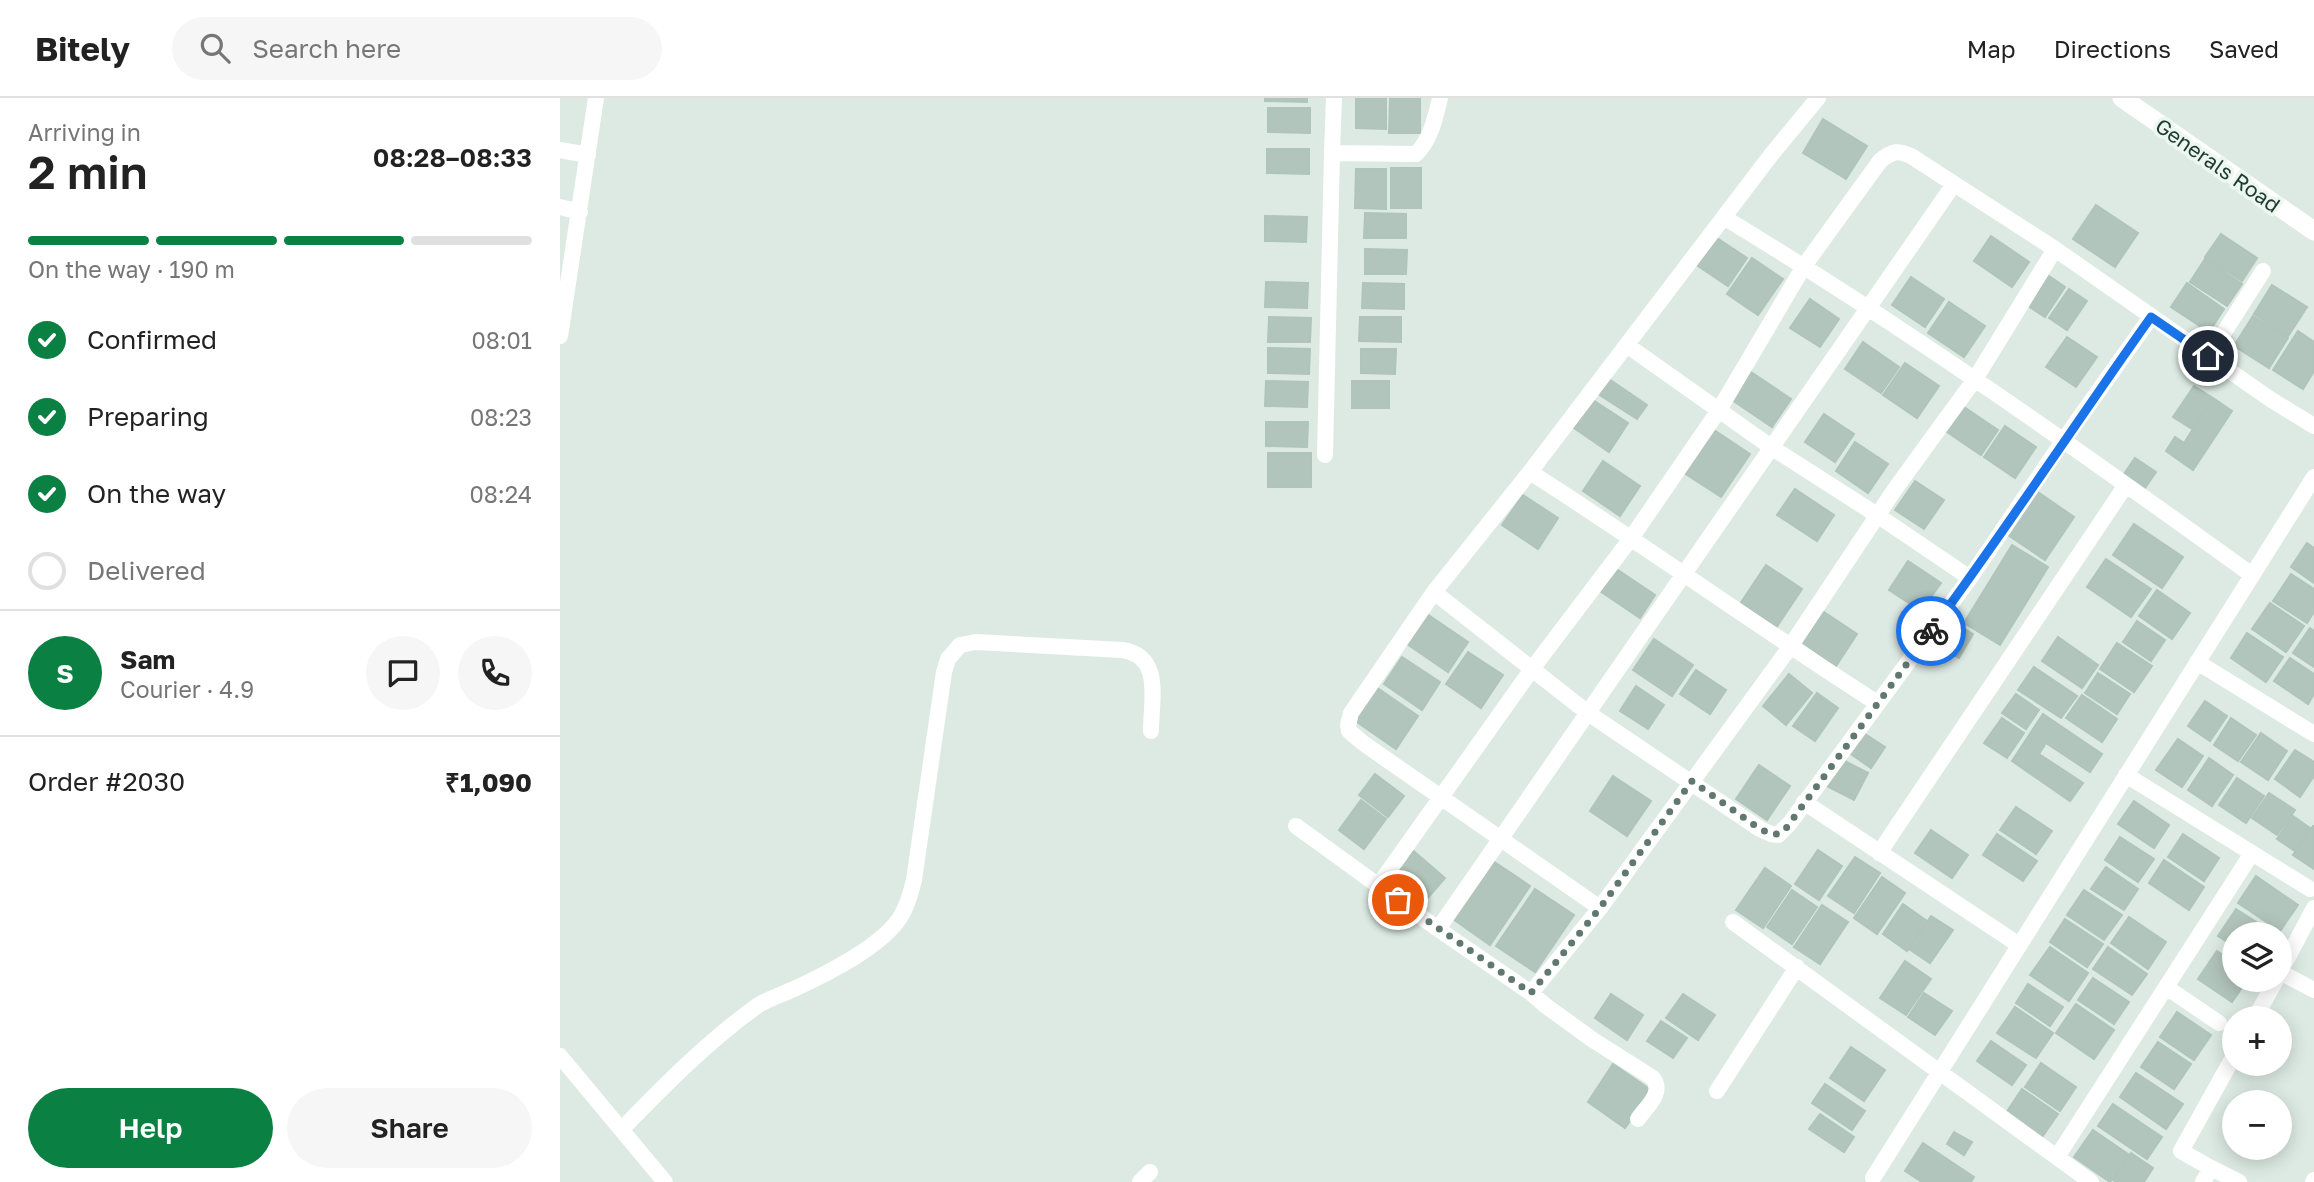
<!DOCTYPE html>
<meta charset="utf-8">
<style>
:root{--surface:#fff;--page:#f6f6f6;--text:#222;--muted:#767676;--line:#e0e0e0;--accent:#0b8043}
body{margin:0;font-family:"Golos Text",sans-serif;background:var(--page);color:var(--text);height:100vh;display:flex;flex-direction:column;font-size:26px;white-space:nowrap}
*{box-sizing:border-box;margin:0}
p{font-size:23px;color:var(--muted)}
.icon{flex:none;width:38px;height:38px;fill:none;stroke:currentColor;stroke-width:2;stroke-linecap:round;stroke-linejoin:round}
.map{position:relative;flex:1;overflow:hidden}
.sheet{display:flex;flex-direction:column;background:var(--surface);width:560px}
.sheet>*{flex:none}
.fabs{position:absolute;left:1662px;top:824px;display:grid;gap:14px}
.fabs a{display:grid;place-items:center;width:70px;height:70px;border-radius:50%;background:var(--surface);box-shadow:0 4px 18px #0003;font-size:35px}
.pin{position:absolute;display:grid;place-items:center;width:60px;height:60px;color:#fff;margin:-30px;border:4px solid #fff;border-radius:50%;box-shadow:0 2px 7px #0007}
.courier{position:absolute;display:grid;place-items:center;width:70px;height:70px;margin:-35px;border:5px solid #1a73e8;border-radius:50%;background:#fff;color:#222;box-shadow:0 2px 9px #0007}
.summary em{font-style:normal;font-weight:600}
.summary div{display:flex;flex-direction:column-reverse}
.summary{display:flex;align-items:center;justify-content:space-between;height:119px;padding:0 28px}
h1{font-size:46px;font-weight:600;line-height:52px}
.bar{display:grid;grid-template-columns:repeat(4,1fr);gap:10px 7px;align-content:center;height:84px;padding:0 28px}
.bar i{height:9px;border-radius:5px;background:var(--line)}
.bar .on{background:var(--accent)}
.bar p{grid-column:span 4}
.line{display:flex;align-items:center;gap:18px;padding:0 28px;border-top:2px solid var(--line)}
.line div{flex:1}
.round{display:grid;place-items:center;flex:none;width:74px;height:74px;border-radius:37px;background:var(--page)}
ol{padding:0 28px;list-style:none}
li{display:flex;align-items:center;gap:21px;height:77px}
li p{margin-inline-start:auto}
li .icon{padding:7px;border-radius:50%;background:var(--accent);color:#fff;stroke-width:4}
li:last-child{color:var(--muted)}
li i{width:38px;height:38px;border:4px solid var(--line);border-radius:50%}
.action{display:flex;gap:14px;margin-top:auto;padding:14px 28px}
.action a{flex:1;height:80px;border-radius:42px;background:var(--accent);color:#fff;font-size:28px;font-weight:600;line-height:80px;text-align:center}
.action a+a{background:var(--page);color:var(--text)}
header{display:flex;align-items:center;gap:42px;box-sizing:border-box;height:98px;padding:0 35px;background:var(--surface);border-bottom:2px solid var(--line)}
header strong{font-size:33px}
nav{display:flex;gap:38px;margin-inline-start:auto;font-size:24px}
.search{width:490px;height:63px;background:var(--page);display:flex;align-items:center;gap:18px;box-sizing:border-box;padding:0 24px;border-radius:38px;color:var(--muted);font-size:26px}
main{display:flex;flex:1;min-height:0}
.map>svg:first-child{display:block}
</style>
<header>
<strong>Bitely</strong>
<div class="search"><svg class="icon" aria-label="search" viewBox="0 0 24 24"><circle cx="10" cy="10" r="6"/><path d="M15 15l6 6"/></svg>Search here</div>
<nav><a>Map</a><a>Directions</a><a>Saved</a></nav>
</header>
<main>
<section class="sheet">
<div class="summary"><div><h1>2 min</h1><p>Arriving in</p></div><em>08:28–08:33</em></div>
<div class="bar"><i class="on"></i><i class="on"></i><i class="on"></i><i></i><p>On the way · 190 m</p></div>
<ol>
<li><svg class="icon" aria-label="check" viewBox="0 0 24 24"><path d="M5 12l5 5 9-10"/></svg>Confirmed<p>08:01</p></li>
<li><svg class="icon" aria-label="check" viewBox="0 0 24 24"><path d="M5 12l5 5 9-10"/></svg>Preparing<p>08:23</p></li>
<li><svg class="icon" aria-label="check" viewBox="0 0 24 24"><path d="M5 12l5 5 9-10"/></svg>On the way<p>08:24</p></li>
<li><i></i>Delivered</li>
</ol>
<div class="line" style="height:126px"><b class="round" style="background:var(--accent);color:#fff">S</b><div><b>Sam</b><p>Courier · 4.9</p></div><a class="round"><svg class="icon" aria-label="chat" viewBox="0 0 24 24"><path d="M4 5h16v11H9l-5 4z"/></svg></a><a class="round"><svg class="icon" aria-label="phone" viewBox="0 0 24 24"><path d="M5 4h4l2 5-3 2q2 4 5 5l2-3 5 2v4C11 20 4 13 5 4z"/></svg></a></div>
<div class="line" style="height:91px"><div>Order #2030</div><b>₹1,090</b></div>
<div class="action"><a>Help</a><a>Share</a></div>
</section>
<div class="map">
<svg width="1754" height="1084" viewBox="0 0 1754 1084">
<rect width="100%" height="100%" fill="#ddeae4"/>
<path fill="#b2c5bc" stroke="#afc4ba" stroke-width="2" d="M705,0H747V4L705,3Z
M796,0H826V31L796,30Z
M830,0H860V35H829Z
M708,10H750V35L708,34Z
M1263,21L1307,48L1286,81L1243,55Z
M707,51H749V76L707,75Z
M831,70H861V110H831Z
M796,71H826V111L795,110Z
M1536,107L1578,135L1555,169L1513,141Z
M805,115L846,116V140H804Z
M705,118L747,119L746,144L705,143Z
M1661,136L1697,160L1682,183L1645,159Z
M1431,138L1469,164L1452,189L1414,163Z
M1157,140L1187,160L1168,188L1138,168Z
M805,151L847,152L846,176H805Z
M1192,160L1223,181L1198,217L1167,196Z
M1645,161L1682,186L1667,208L1630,184Z
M1489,178L1505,189L1485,219L1468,208Z
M1351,179L1384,201L1365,229L1332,207Z
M706,184L748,185L747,210L705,209Z
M803,185L844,186V211L802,210Z
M1627,185L1664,211L1649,234L1611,209Z
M1712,187L1747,209L1728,238L1694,216Z
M1509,191L1527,203L1507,232L1489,220Z
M1250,201L1279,221L1260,249L1230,230Z
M1389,204L1425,228L1404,259L1368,235Z
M1693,218L1728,240L1709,270L1674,248Z
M709,219L751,220L750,244H708Z
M800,219H841V244L799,243Z
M1738,233L1754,244V273L1743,291L1713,272Z
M1507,239L1537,259L1516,289L1486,269Z
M1303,244L1339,269L1321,295L1285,271Z
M708,250L750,251L749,276L708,275Z
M801,251H836L835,276L801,275Z
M1345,265L1379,288L1357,320L1323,297Z
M1191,274L1231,301L1212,329L1172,302Z
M1046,279L1087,307L1077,321L1035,294Z
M706,283L748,284L747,309L705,308Z
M792,283H829V310H792Z
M1634,288L1653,300L1632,331L1613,319Z
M1653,300L1672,313L1633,372L1606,353L1615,339L1624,345Z
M1033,302L1068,325L1049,354L1014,330Z
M1404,309L1438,332L1421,357L1387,334Z
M1264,316L1294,336L1275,364L1245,344Z
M706,324H748L747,349L706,348Z
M1445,328L1476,349L1455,380L1424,359Z
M1151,330L1190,356L1161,399L1121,373Z
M1295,344L1328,366L1308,395L1276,373Z
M708,355H751V389H708Z
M1575,360L1596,374L1585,390L1564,376Z
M1043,363L1080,388L1060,418L1023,393Z
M1355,383L1384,402L1364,431L1335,412Z
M1235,391L1274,417L1257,443L1217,417Z
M1475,392L1514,419L1485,462L1445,435Z
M963,397L998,420L978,451L942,427Z
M1574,426L1623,459L1602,490L1553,457Z
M1747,445L1754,450V485L1731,469Z
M1452,447L1488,469L1440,547L1404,525Z
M1546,461L1591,491L1571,519L1527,489Z
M1348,463L1381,485L1361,513L1329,492Z
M1206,467L1242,491L1216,530L1180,506Z
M1052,468L1095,497L1080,520L1037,491Z
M1731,476L1754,491V514L1747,525L1713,503Z
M1597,492L1630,515L1612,541L1579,518Z
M1710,505L1744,528L1726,554L1692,531Z
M1264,514L1297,536L1276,568L1243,545Z
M867,516L908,544L888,574L847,546Z
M1391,523L1413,536L1399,560L1377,548Z
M1577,523L1605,542L1591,563L1563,544Z
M1750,530L1754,533V569L1733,555Z
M1687,535L1723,559L1706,584L1671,560Z
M1498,539L1538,567L1522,590L1482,563Z
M1094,541L1133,567L1112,598L1073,572Z
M1557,545L1592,568L1574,594L1540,571Z
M908,554L943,577L921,610L886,586Z
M842,559L880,584L862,612L824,586Z
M1730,560L1754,576V596L1748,606L1714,583Z
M1474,569L1517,598L1501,620L1458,592Z
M1136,572L1166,592L1150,616L1120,596Z
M1538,575L1570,596L1557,616L1525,595Z
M1229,576L1252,595L1226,627L1203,608Z
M1076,588L1104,607L1088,631L1060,613Z
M816,589L858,618L836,651L794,622Z
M1257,595L1278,610L1255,643L1233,628Z
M1456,596L1479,612L1466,631L1442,615Z
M1522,597L1557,621L1542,644L1506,620Z
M1645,603L1667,618L1650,643L1628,628Z
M1483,616L1542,656L1530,674L1486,645L1479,656L1523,685L1510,703L1452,663Z
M1442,620L1464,635L1447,660L1424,645Z
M1671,620L1696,637L1678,663L1654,647Z
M1302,634L1325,649L1311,670L1288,654Z
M1701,635L1727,653L1708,682L1681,664Z
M1618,641L1643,658L1622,689L1596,672Z
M1735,652L1754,664V678L1740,699L1715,681Z
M1279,660L1308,675L1294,702L1265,687Z
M1649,660L1673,677L1652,708L1628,692Z
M1199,667L1230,688L1207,722L1176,701Z
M815,676L844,698L828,719L799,697Z
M1053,678L1091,703L1067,738L1030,713Z
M1677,680L1704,698L1686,725L1659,707Z
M1709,695L1735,712L1717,737L1692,720Z
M801,702L826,721L804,751L779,732Z
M1574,703L1609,727L1594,750L1558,726Z
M1456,709L1492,733L1476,756L1440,732Z
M1733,718L1750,730L1735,753L1717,741Z
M1753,728H1754V771L1733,757Z
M1371,732L1408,757L1392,780L1355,755Z
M1437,736L1477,763L1463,783L1423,757Z
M1623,736L1659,760L1644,783L1608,759Z
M1560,739L1594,761L1578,784L1545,762Z
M850,750L885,780L858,811L823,782Z
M1258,752L1282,768L1259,802L1235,786Z
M1295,759L1320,775L1294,815L1268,798Z
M1604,762L1644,789L1629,812L1589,785Z
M933,763L970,788L930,847L893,821Z
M1546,769L1578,791L1564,812L1531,791Z
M1205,770L1231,788L1203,830L1176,812Z
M1696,778L1738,807L1720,833L1678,805Z
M1322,779L1345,795L1317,836L1294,820Z
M975,791L1014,817L975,874L936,848Z
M1232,792L1257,809L1232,846L1207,829Z
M1524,792L1562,817L1544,842L1507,817Z
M1343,806L1367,823L1347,853L1323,836Z
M1262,807L1288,824L1260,866L1234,849Z
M1676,811L1715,836H1675V849L1658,838Z
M1371,818L1393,832L1370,865L1349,851Z
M1569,819L1606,844L1588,871L1551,845Z
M1505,821L1543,846L1527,869L1490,844Z
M1490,849L1528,875L1509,903L1470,877Z
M1548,849L1587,876L1572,897L1533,871Z
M1657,853L1675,865V882H1687L1672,904L1638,881Z
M1345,863L1371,881L1346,917L1320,900Z
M1533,880L1569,904L1554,926L1518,902Z
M1468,886L1503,909L1490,928L1456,905Z
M1364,895L1392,913L1375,937L1348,919Z
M1051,896L1083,917L1067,942L1035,920Z
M1123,896L1155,917L1138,942L1106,920Z
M1516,906L1554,932L1534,961L1496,935Z
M1455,909L1493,935L1476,960L1437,935Z
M1617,914L1651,937L1634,962L1600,939Z
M1101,923L1127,940L1113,960L1087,943Z
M1431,943L1466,967L1452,987L1417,963Z
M1598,944L1631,966L1614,991L1581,969Z
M1291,949L1325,972L1304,1003L1270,980Z
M1481,965L1516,989L1500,1013L1465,989Z
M1053,966L1091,992L1065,1030L1028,1004Z
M1576,975L1623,1006L1606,1031L1560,999Z
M1265,986L1305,1013L1292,1032L1252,1005Z
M1462,991L1498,1016L1482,1039L1446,1015Z
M1553,1006L1602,1039L1587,1061L1538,1028Z
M1260,1016L1294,1039L1284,1054L1249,1031Z
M1533,1032L1568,1056L1550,1084L1514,1059Z
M1394,1034L1412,1044L1404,1057L1387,1046Z
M1363,1045L1414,1079L1411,1084H1362L1345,1073Z
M1571,1055L1593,1070L1584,1084H1557L1553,1082Z"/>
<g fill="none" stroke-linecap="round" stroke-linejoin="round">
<path stroke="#fff" stroke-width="16" d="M774,0L772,55L856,56C871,41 875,21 880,0
M0,52L28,57
M0,109L20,114
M1165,120C1347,230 1520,353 1692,477
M0,238L36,0
M1068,248L1211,349L1317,417L1410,480
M1649,258L1703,173
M765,357L772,55
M970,374C1087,449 1200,530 1317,605
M874,494L1028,615L1200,731L1211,736L1218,737L1230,725L1410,480L1503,343L1591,219
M1637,564L1754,636
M1566,677L1750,791
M1244,704L1459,847
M736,728L878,831L971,895L986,908L1033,942L1093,980C1104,995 1087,1008 1078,1021
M1319,755L1566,387
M818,788L972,571L1072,439L1159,312L1244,168L1320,63C1332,53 1337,52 1351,58L1495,151L1710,301L1754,328
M1040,810L803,645L789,633L788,627L791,615L874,494L970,374L1211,57L1258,0
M1754,810L1720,874L1754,892
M1173,824L1531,1084
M878,831L1394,86
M1606,889L1659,925
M971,895L1040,810L1230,549L1335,391L1415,281L1495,151
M1695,920L1716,882
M0,958L105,1084
M1157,993L1237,869
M62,1031C105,987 147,944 197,908C209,900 224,896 236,890C268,875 323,848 341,818C348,807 351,794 354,782L384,574L388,561L400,547L416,544L562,552C603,558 591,601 591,633
M1497,1059L1692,755
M1651,1070L1621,1053L1675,956
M1313,1080L1754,379
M580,1084L590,1074
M1643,1084L1651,1070L1679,1084
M1753,1084L1754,1082"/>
<path stroke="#fff" stroke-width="19" d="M1562,0L1754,133"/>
</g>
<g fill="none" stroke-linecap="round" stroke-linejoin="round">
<path stroke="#617870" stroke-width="7" stroke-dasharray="0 12.6" d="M838,802L971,895L1040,810L1132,683L1200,731C1209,735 1214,739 1224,733L1371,533"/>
<path stroke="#1a73e8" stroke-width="9" d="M1371,533C1447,430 1517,323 1591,219L1648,258"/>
</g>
<g text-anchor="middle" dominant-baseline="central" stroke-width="7" stroke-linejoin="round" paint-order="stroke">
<g font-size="21" fill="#1e3a31" stroke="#edf7f1">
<text transform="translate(1658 67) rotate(35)">Generals Road</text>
</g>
</g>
</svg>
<div class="fabs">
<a><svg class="icon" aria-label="layers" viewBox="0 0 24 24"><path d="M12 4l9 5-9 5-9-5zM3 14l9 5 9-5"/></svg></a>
<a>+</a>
<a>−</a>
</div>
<div class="pin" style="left:838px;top:802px;background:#ea580c"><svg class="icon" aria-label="bag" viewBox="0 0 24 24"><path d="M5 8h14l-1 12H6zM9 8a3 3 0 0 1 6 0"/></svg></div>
<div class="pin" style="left:1648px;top:258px;background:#1f2937"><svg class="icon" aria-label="home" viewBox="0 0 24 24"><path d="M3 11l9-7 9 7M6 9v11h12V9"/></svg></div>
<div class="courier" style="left:1371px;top:533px"><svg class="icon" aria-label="bike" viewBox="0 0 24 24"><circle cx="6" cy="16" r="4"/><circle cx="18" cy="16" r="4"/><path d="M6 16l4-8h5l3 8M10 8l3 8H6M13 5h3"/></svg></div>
</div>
</main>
